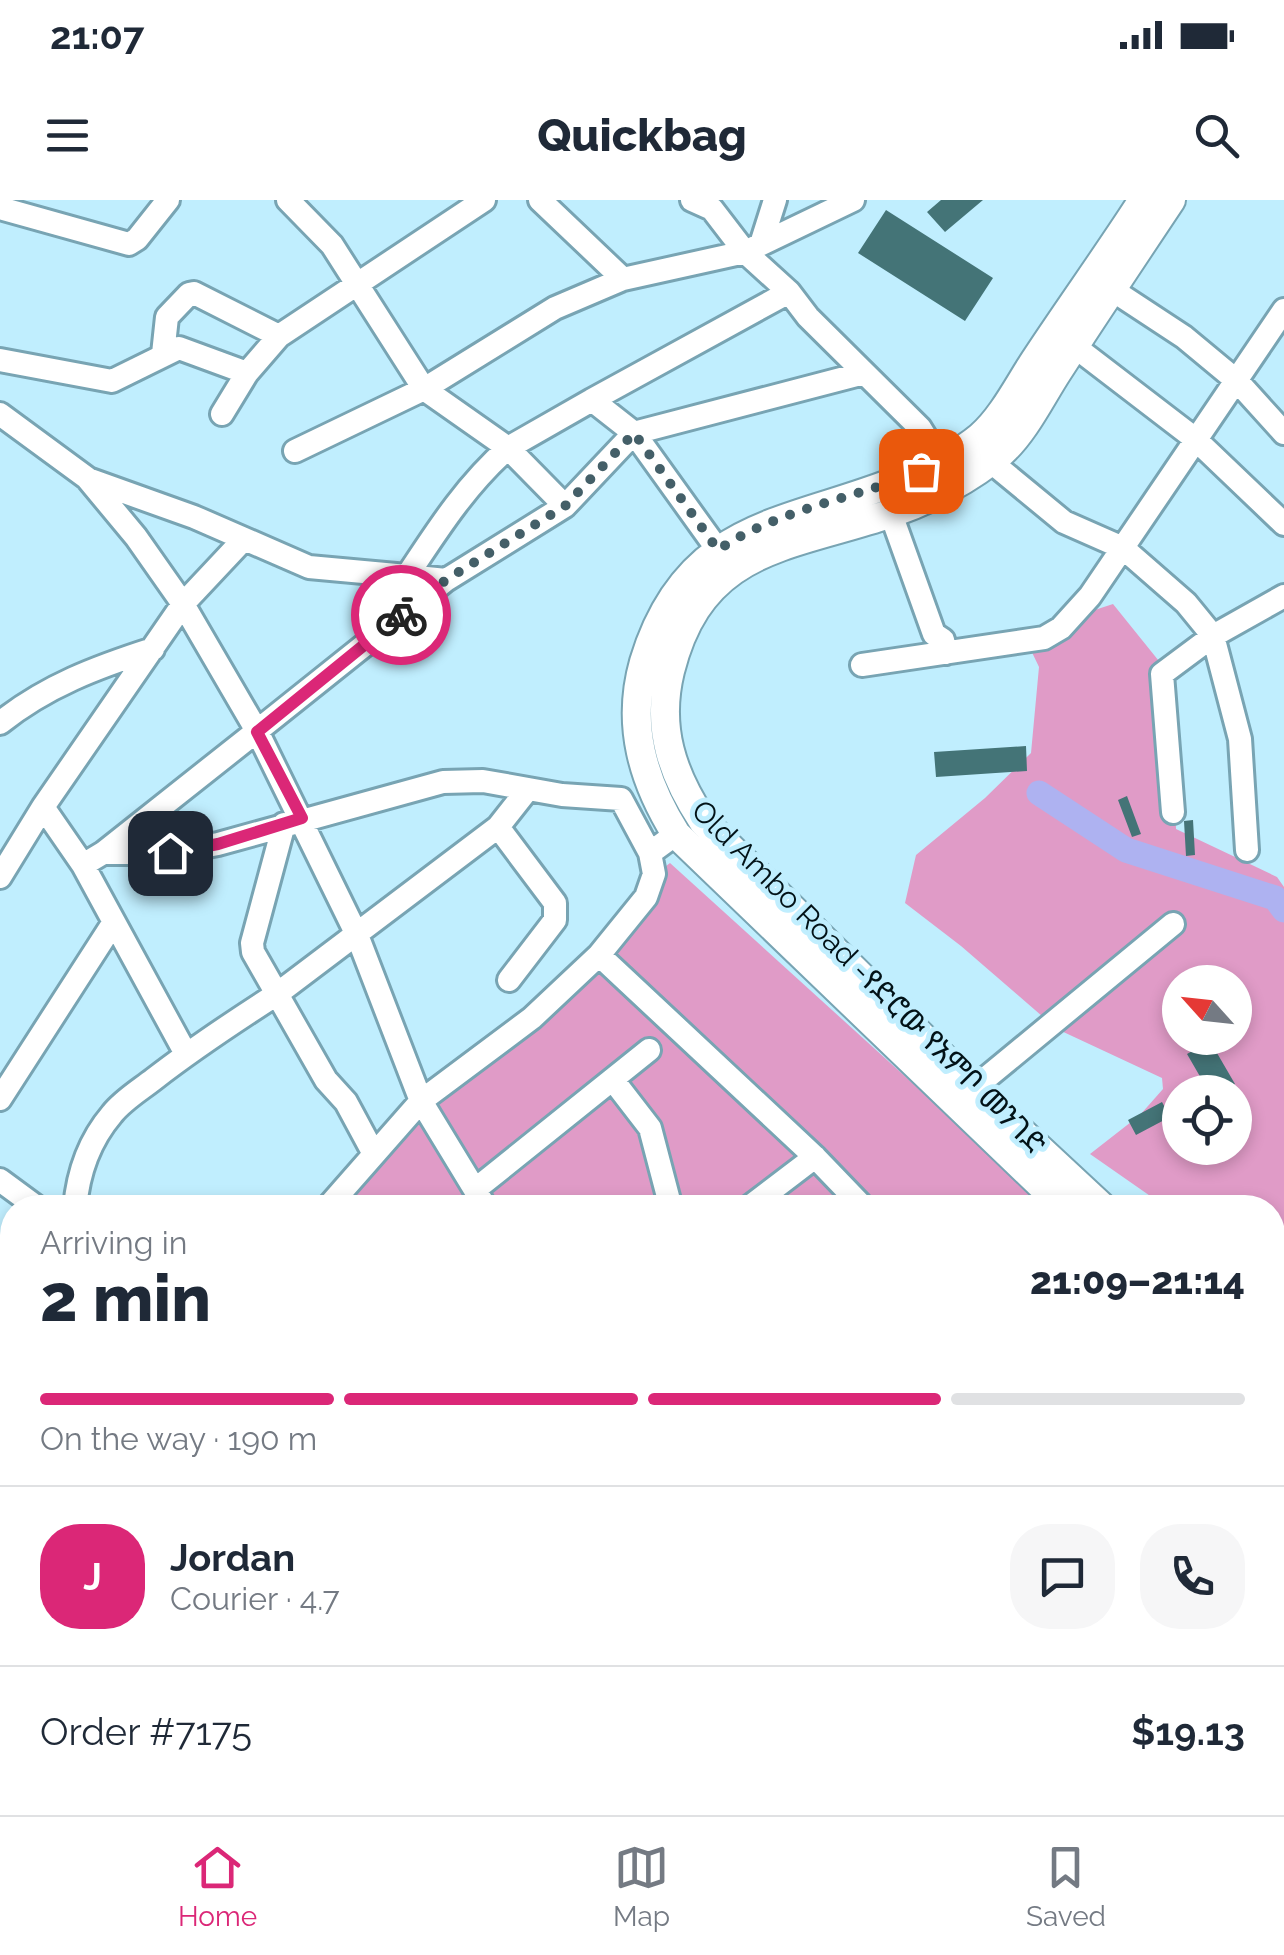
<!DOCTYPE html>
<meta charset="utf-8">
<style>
:root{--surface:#fff;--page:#f6f6f7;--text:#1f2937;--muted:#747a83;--line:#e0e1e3;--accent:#db2777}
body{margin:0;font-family:Raleway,"Noto Sans Ethiopic",sans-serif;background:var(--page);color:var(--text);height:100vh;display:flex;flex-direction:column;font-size:38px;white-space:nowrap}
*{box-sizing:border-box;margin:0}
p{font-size:32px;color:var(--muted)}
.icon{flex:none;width:55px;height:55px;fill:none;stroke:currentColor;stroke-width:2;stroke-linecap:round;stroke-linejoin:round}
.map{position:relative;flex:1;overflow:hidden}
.side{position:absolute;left:0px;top:995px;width:1285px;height:620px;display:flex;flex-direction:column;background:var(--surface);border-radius:40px 40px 0 0;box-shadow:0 5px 15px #0003}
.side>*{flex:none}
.needle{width:65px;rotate:297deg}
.fabs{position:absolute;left:1162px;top:765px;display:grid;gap:20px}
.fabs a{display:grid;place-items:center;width:90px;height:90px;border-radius:50%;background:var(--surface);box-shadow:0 5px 15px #0003;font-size:50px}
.pin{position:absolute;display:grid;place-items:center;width:85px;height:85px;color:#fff;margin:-42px;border-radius:20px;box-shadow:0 5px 15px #0006}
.courier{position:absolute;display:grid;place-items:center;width:100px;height:100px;margin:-50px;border:8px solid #db2777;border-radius:50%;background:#fff;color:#222;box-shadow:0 2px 12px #0007}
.headline em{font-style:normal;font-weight:800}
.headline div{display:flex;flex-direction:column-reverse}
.headline{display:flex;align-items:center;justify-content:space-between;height:170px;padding:0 40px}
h1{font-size:65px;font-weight:800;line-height:75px}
.bar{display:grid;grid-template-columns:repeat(4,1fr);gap:15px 10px;align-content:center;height:120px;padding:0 40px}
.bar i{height:12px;border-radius:8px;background:var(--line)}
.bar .selected{background:var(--accent)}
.bar p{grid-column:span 4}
.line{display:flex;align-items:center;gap:25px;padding:0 40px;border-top:2px solid var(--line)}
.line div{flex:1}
.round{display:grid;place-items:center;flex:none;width:105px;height:105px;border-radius:40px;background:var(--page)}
.status{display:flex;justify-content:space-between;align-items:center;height:70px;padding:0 50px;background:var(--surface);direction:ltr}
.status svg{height:28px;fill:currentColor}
header{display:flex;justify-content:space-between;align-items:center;height:130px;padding:0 40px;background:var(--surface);font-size:45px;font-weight:800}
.tab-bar{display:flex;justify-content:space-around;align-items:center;height:140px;border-top:2px solid var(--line);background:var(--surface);font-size:28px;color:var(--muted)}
.tab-bar a{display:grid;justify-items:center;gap:5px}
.tab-bar .selected{color:var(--accent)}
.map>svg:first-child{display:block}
</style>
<div class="status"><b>21:07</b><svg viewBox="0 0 49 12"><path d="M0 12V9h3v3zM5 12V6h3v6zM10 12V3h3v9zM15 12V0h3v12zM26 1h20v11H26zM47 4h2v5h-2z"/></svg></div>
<header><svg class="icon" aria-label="menu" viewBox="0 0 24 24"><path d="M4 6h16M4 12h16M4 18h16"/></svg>Quickbag<svg class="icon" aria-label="search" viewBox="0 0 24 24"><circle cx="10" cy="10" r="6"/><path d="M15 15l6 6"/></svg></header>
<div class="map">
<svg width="1284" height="1615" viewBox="0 0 1284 1615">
<rect width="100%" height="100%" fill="#c0eefe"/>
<path fill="#e09bc7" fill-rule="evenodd" d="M1113,404L1171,476L1176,629L1277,677L1284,687V1051L1273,1050L1272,1008L1166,1007L1090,954L1140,915L1163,889L1162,878L1057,829L961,746L905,703L916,655L985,598L1031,553L1039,467L1028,444L1046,426ZM1180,782H1235V838H1180ZM1180,892H1235V948H1180Z
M670,663L1049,1007L339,1008L443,893L542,823L657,673Z
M1272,1136H1284V1615H1030L1035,1603L1272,1602Z"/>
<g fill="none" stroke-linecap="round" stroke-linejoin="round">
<path stroke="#aeb2f1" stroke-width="25" d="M1039,593L1126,650L1275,698L1284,710"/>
</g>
<path fill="#447477" d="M941,0H983L945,32L927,12Z
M886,10L993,78L965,121L858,53Z
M1026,546L1027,571L936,577L934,552Z
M1127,596L1141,634L1132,637L1118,600Z
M1193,620L1195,655L1186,656L1184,621Z
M1210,841L1235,884L1220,892H1209L1187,854Z
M1162,902L1170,917L1136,935L1128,920Z"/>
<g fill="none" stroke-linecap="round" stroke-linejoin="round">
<g stroke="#78a4b3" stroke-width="28">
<path id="minor" d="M288,0L332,45L424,189L508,248C466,285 438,329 407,376L446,380
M540,0L623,79
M692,0L712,9L745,52L789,92L808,117L920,228L941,262
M0,8L129,44L137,39L168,0
M762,41L775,0
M1111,89L1184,137L1237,181L1284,233
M1074,146L1194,238L1284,324
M163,154L167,117L189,94L194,93L279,136
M0,160L112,181L179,148L247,173
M0,214L87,278L136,337L183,404L244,339
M222,214L247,173L279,136L484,0
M295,251L424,189L555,108L623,79L745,52L853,0
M990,261L1064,322L1123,348L1186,403L1213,436L1240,539L1247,650
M88,279L194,317L309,367L407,376
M565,306L508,248L592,200
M891,314L934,434L943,440L946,453
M718,350L634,233L592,200L789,92
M862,465L1044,438L1061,428L1090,396L1284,110
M0,523C46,486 97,467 153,449
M43,607L183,404L257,531L103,653L83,665
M1173,612L1162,474L1213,436L1284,396
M284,624L252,743L253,752L277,794L498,627L528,589
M498,627L555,703V720L509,780
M103,653H170L218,644L443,582L483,581L562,595L621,599L650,653
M0,677L43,607L83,665L186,854
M599,755L815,957L864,1008
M613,880L650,928L671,1008
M974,888L1173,724
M0,899L114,722
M0,980L38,1008
M477,988L649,850
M75,1008C78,973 89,941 112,914C123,900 140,890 154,879C194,848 235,821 277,794L326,880L346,902L374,954
M327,1008L421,901L532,818L599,755L646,697L654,674L650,653L676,634
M486,1008L421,901L357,735L257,531L446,380L565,306L634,233L864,173
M748,1008L815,957
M1272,1179L1284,1190
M1272,1232L1284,1225
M0,1358L12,1348
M0,1420L12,1441
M1272,1553L1284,1554
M231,1602L239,1609L256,1602
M833,1602L839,1615
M118,1615L136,1602
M561,1615L580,1602
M761,1615L784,1602
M1016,1615L1018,1602
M1178,1615L1181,1602"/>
</g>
<g stroke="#78a4b3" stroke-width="32">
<path id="major" d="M1065,1008L676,634C643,581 626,525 644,462C688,315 797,325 914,274C937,264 961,253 980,237C1004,216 1020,182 1037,157C1072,104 1109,53 1143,0
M1103,1008L974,888L703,621C672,574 656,528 670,471C701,347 787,348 889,314C928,301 971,279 1002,252C1025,231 1041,197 1058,171C1095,114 1133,57 1171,0
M1272,1088L1284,1089
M1272,1112H1284"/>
</g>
<use href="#minor" stroke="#fff" stroke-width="22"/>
<use href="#major" stroke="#fff" stroke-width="28"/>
</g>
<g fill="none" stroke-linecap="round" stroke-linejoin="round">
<path stroke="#445f68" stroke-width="10" stroke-dasharray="0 18" d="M401,415L446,380L565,306L634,233L718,350C778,309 854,299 921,271"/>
<path stroke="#db2777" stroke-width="12" d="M170,653L218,644L302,618L257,532L401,415"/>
</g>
<g text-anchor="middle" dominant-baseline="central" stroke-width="10" stroke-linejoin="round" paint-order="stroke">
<g font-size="30" fill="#021217" stroke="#c0eefe">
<text transform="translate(869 777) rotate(45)">Old Ambo Road -የድሮው የአምቦ መንገድ</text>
</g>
</g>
</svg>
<div class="fabs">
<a><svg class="needle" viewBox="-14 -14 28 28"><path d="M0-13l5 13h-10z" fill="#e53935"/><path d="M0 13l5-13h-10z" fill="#747a83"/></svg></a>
<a><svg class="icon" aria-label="locate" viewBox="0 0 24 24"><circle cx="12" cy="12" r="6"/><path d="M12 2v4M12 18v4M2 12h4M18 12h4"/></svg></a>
</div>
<div class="pin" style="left:921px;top:271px;background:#ea580c"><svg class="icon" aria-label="bag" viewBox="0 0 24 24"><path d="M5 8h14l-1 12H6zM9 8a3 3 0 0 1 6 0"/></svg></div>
<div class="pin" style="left:170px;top:653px;background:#1f2937"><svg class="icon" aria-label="home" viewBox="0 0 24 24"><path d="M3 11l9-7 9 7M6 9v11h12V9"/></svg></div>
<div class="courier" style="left:401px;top:415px"><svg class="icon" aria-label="bike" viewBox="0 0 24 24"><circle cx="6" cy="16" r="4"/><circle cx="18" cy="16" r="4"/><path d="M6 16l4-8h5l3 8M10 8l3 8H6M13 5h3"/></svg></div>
<section class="side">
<div class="headline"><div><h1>2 min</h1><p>Arriving in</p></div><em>21:09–21:14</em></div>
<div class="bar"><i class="selected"></i><i class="selected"></i><i class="selected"></i><i></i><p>On the way · 190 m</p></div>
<div class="line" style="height:180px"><b class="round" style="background:var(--accent);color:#fff">J</b><div><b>Jordan</b><p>Courier · 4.7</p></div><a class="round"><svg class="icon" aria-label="chat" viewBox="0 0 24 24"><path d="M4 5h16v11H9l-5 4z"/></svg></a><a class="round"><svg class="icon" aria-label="phone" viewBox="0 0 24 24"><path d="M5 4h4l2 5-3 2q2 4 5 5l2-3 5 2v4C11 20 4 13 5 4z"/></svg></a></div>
<div class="line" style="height:130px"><div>Order #7175</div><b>$19.13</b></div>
</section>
</div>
<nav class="tab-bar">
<a class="selected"><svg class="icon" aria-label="home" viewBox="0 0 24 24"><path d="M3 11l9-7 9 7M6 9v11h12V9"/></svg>Home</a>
<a><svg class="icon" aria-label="map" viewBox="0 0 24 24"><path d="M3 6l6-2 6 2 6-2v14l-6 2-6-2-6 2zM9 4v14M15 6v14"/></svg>Map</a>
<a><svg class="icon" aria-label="saved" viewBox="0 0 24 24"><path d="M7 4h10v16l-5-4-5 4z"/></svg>Saved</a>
</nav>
